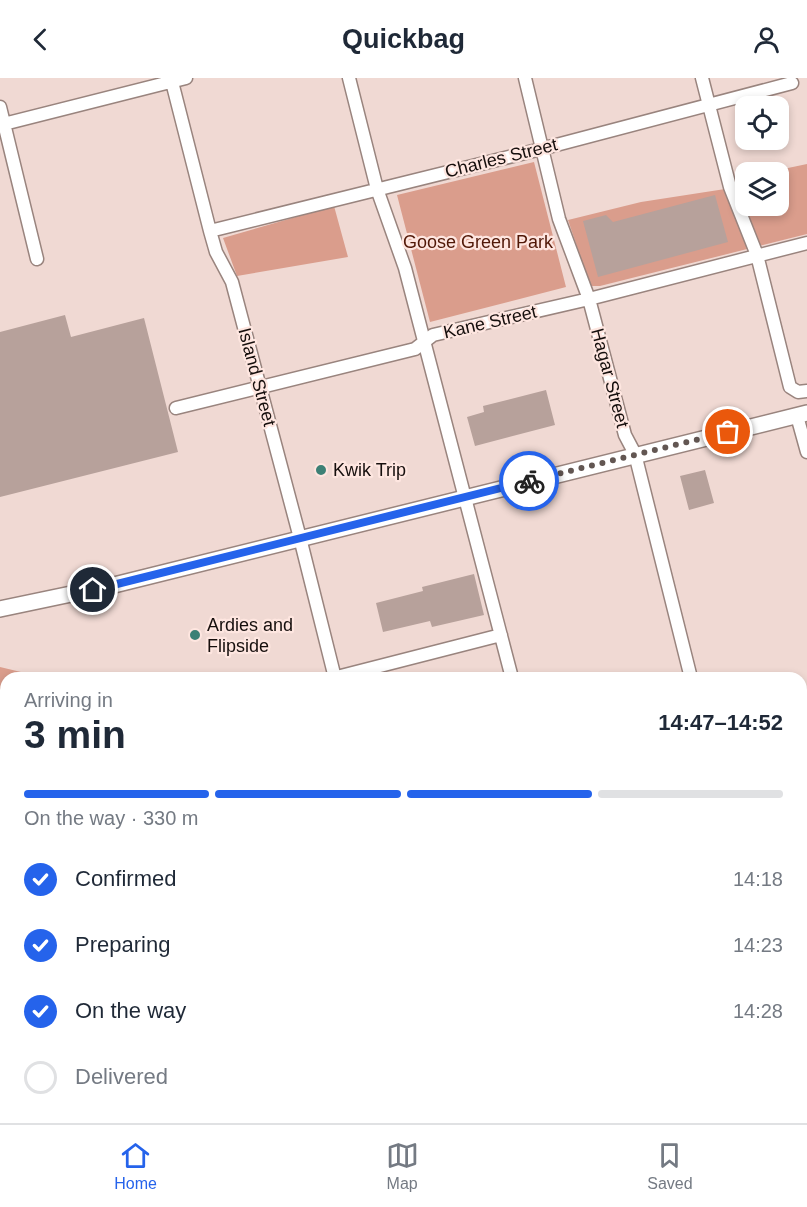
<!DOCTYPE html>
<meta charset="utf-8">
<style>
:root{--surface:#fff;--page:#f2f2f3;--text:#1f2937;--muted:#747a83;--line:#e0e1e3;--accent:#2563eb}
body{margin:0;font-family:Arial,sans-serif;background:var(--page);color:var(--text);height:100vh;display:flex;flex-direction:column;font-size:22px;white-space:nowrap}
*{box-sizing:border-box;margin:0}
p{font-size:20px;color:var(--muted)}
.icon{flex:none;width:33px;height:33px;fill:none;stroke:currentColor;stroke-width:2;stroke-linecap:round;stroke-linejoin:round}
.map{position:relative;flex:1;overflow:hidden}
.sheet{position:absolute;left:0px;top:594px;width:807px;height:452px;display:flex;flex-direction:column;background:var(--surface);border-radius:18px 18px 0 0;box-shadow:0 3px 9px #0003}
.sheet>*{flex:none}
.buttons{position:absolute;left:735px;top:18px;display:grid;gap:12px}
.buttons a{display:grid;place-items:center;width:54px;height:54px;border-radius:12px;background:var(--surface);box-shadow:0 3px 9px #0003;font-size:30px}
.pin{position:absolute;display:grid;place-items:center;width:51px;height:51px;color:#fff;margin:-26px;border:3px solid #fff;border-radius:50%;box-shadow:0 2px 6px #0007}
.courier{position:absolute;display:grid;place-items:center;width:60px;height:60px;margin:-30px;border:4px solid #2563eb;border-radius:50%;background:#fff;color:#222;box-shadow:0 2px 8px #0007}
.headline em{font-style:normal;font-weight:600}
.headline div{display:flex;flex-direction:column-reverse}
.headline{display:flex;align-items:center;justify-content:space-between;height:102px;padding:0 24px}
h1{font-size:39px;font-weight:600;line-height:45px}
.bar{display:grid;grid-template-columns:repeat(4,1fr);gap:9px 6px;align-content:center;height:72px;padding:0 24px}
.bar i{height:8px;border-radius:4px;background:var(--line)}
.bar .active{background:var(--accent)}
.bar p{grid-column:span 4}
ol{padding:0 24px;list-style:none}
li{display:flex;align-items:center;gap:18px;height:66px}
li p{margin-inline-start:auto}
li .icon{padding:6px;border-radius:50%;background:var(--accent);color:#fff;stroke-width:4}
li:last-child{color:var(--muted)}
li i{width:33px;height:33px;border:3px solid var(--line);border-radius:50%}
header{display:flex;justify-content:space-between;align-items:center;height:78px;padding:0 24px;background:var(--surface);font-size:27px;font-weight:600}
.tabs{display:flex;justify-content:space-around;align-items:center;height:84px;border-top:2px solid var(--line);background:var(--surface);font-size:16px;color:var(--muted)}
.tabs a{display:grid;justify-items:center;gap:3px}
.tabs .active{color:var(--accent)}
.map>svg:first-child{display:block}
</style>
<header><svg class="icon" aria-label="back" viewBox="0 0 24 24"><path d="M15 5l-7 7 7 7"/></svg>Quickbag<svg class="icon" aria-label="person" viewBox="0 0 24 24"><circle cx="12" cy="8" r="4"/><path d="M4 21q1-7 8-7t8 7"/></svg></header>
<div class="map">
<svg width="807" height="1045" viewBox="0 0 807 1045">
<rect width="100%" height="100%" fill="#f0d9d3"/>
<path fill="#da9d8c" d="M534,84L566,209L430,244L397,117Z
M807,86V156L600,208H591L589,204L568,142L641,124L738,109L736,102L745,100L746,128H778V94H769Z
M334,128L348,179L237,198L223,160Z
M0,589L46,600H6V1040H226L228,1045H0Z"/>
<path fill="#b87a68" d="M0,970L6,1002V1040H13L14,1045H0Z"/>
<g fill="none" stroke-linecap="round" stroke-linejoin="round">
<path stroke="#b87a68" stroke-width="16" d="M0,800L6,809
M127,1040L131,1045"/>
</g>
<path fill="#b7a19b" d="M715,117L728,164L598,199L583,143L606,137L613,144Z
M65,237L71,259L144,240L178,374L0,419V254Z
M546,312L555,347L475,368L467,339L484,334L483,328Z
M705,392L714,425L689,432L680,398Z
M474,496L484,537L432,549L430,543L383,554L376,525L423,513L422,509Z"/>
<g fill="none" stroke-linecap="round" stroke-linejoin="round">
<g stroke="#99847e" stroke-width="15">
<path id="minor" d="M171,0L210,153L216,174L232,204L300,460L335,600
M349,0L377,111L405,190L512,600
M525,0L559,141L589,221L625,357L635,376L691,600
M702,0L730,109L757,177L790,309L798,314L807,313
M0,29L37,181
M0,47L186,0
M210,153L541,71L792,5
M176,330L415,271L433,257L589,221L807,165
M797,338L807,374
M333,600L501,557
M801,959L807,958
M801,1035L803,1045
M448,1040L454,1045
M624,1040L625,1045
M462,1045L485,1040"/>
</g>
<g stroke="#99847e" stroke-width="18">
<path id="major" d="M0,531L114,507L807,335"/>
</g>
<use href="#minor" stroke="#fff" stroke-width="12"/>
<use href="#major" stroke="#fff" stroke-width="15"/>
</g>
<g fill="none" stroke-linecap="round" stroke-linejoin="round">
<path stroke="#625652" stroke-width="6" stroke-dasharray="0 10.8" d="M529,403L728,354"/>
<path stroke="#2563eb" stroke-width="8" d="M93,512L529,403"/>
</g>
<g fill="#3c8075" stroke="#fee6e0" stroke-width="2">
<circle cx="321" cy="392" r="6"/>
<circle cx="195" cy="557" r="6"/>
</g>
<g text-anchor="middle" dominant-baseline="central" stroke-width="4.5" stroke-linejoin="round" paint-order="stroke">
<g font-size="18" fill="#160f0d" stroke="#fee6e0">
<text transform="translate(501 80) rotate(-14)">Charles Street</text>
<text transform="translate(490 244) rotate(-13)">Kane Street</text>
<text transform="translate(257 299) rotate(75)">Island Street</text>
<text transform="translate(610 300) rotate(75)">Hagar Street</text>
</g>
<g font-size="18" fill="#511807" stroke="#fee6e0">
<text x="478" y="164">Goose Green Park</text>
</g>
<g font-size="18" fill="#160f0d" stroke="#fee6e0" text-anchor="start">
<text x="333" y="392">Kwik Trip</text>
<text x="207" y="547">Ardies and<tspan x="207" dy="21">Flipside</tspan></text>
</g>
</g>
</svg>
<div class="buttons">
<a><svg class="icon" aria-label="locate" viewBox="0 0 24 24"><circle cx="12" cy="12" r="6"/><path d="M12 2v4M12 18v4M2 12h4M18 12h4"/></svg></a>
<a><svg class="icon" aria-label="layers" viewBox="0 0 24 24"><path d="M12 4l9 5-9 5-9-5zM3 14l9 5 9-5"/></svg></a>
</div>
<div class="pin" style="left:728px;top:354px;background:#ea580c"><svg class="icon" aria-label="bag" viewBox="0 0 24 24"><path d="M5 8h14l-1 12H6zM9 8a3 3 0 0 1 6 0"/></svg></div>
<div class="pin" style="left:93px;top:512px;background:#1f2937"><svg class="icon" aria-label="home" viewBox="0 0 24 24"><path d="M3 11l9-7 9 7M6 9v11h12V9"/></svg></div>
<div class="courier" style="left:529px;top:403px"><svg class="icon" aria-label="bike" viewBox="0 0 24 24"><circle cx="6" cy="16" r="4"/><circle cx="18" cy="16" r="4"/><path d="M6 16l4-8h5l3 8M10 8l3 8H6M13 5h3"/></svg></div>
<section class="sheet">
<div class="headline"><div><h1>3 min</h1><p>Arriving in</p></div><em>14:47–14:52</em></div>
<div class="bar"><i class="active"></i><i class="active"></i><i class="active"></i><i></i><p>On the way · 330 m</p></div>
<ol>
<li><svg class="icon" aria-label="check" viewBox="0 0 24 24"><path d="M5 12l5 5 9-10"/></svg>Confirmed<p>14:18</p></li>
<li><svg class="icon" aria-label="check" viewBox="0 0 24 24"><path d="M5 12l5 5 9-10"/></svg>Preparing<p>14:23</p></li>
<li><svg class="icon" aria-label="check" viewBox="0 0 24 24"><path d="M5 12l5 5 9-10"/></svg>On the way<p>14:28</p></li>
<li><i></i>Delivered</li>
</ol>
</section>
</div>
<nav class="tabs">
<a class="active"><svg class="icon" aria-label="home" viewBox="0 0 24 24"><path d="M3 11l9-7 9 7M6 9v11h12V9"/></svg>Home</a>
<a><svg class="icon" aria-label="map" viewBox="0 0 24 24"><path d="M3 6l6-2 6 2 6-2v14l-6 2-6-2-6 2zM9 4v14M15 6v14"/></svg>Map</a>
<a><svg class="icon" aria-label="saved" viewBox="0 0 24 24"><path d="M7 4h10v16l-5-4-5 4z"/></svg>Saved</a>
</nav>
